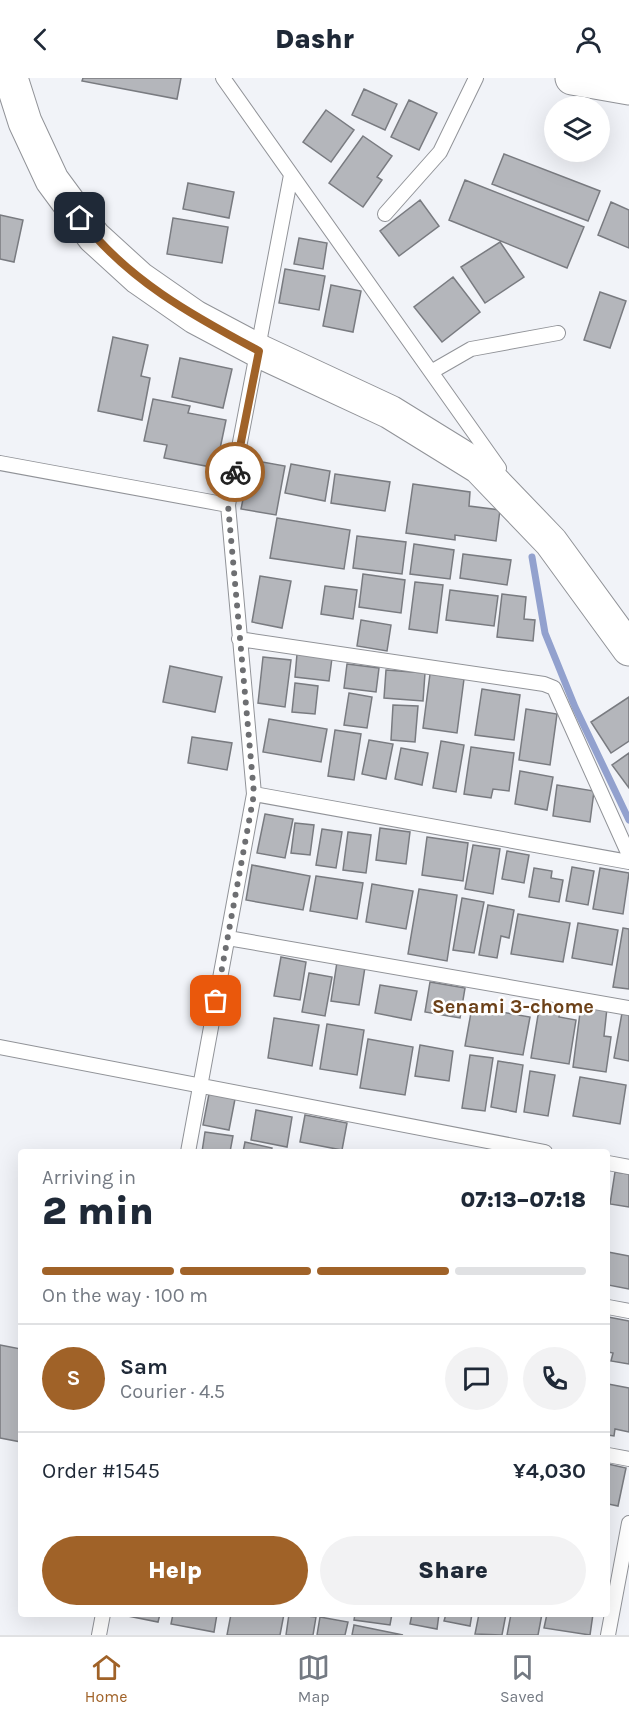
<!DOCTYPE html>
<meta charset="utf-8">
<style>
:root{--surface:#fff;--page:#f2f2f3;--text:#1f2937;--muted:#747a83;--line:#e0e1e3;--accent:#a06228}
body{margin:0;font-family:Karla,sans-serif;background:var(--page);color:var(--text);height:100vh;display:flex;flex-direction:column;font-size:22px;white-space:nowrap}
*{box-sizing:border-box;margin:0}
p{font-size:20px;color:var(--muted)}
.icon{flex:none;width:33px;height:33px;fill:none;stroke:currentColor;stroke-width:2;stroke-linecap:round;stroke-linejoin:round}
.map{position:relative;flex:1;overflow:hidden}
.panel{position:absolute;left:18px;top:1071px;width:592px;height:468px;display:flex;flex-direction:column;background:var(--surface);border-radius:6px;box-shadow:0 6px 24px #0002}
.panel>*{flex:none}
.fabs{position:absolute;left:544px;top:18px;display:grid;gap:12px}
.fabs a{display:grid;place-items:center;width:66px;height:66px;border-radius:50%;background:var(--surface);box-shadow:0 6px 24px #0002;font-size:30px}
.pin{position:absolute;display:grid;place-items:center;width:51px;height:51px;color:#fff;margin:-26px;border-radius:12px;box-shadow:0 3px 9px #0006}
.courier{position:absolute;display:grid;place-items:center;width:60px;height:60px;margin:-30px;border:4px solid #a06228;border-radius:50%;background:#fff;color:#222;box-shadow:0 2px 8px #0007}
.head em{font-style:normal;font-weight:800}
.head div{display:flex;flex-direction:column-reverse}
.head{display:flex;align-items:center;justify-content:space-between;height:102px;padding:0 24px}
h1{font-size:39px;font-weight:800;line-height:45px}
.bar{display:grid;grid-template-columns:repeat(4,1fr);gap:9px 6px;align-content:center;height:72px;padding:0 24px}
.bar i{height:8px;border-radius:4px;background:var(--line)}
.bar .selected{background:var(--accent)}
.bar p{grid-column:span 4}
.line{display:flex;align-items:center;gap:15px;padding:0 24px;border-top:2px solid var(--line)}
.line div{flex:1}
.round{display:grid;place-items:center;flex:none;width:63px;height:63px;border-radius:32px;background:var(--page)}
.action{display:flex;gap:12px;margin-top:auto;padding:12px 24px}
.action a{flex:1;height:69px;border-radius:36px;background:var(--accent);color:#fff;font-size:24px;font-weight:800;line-height:69px;text-align:center}
.action a+a{background:var(--page);color:var(--text)}
header{display:flex;justify-content:space-between;align-items:center;height:78px;padding:0 24px;background:var(--surface);font-size:27px;font-weight:800}
.dock{display:flex;justify-content:space-around;align-items:center;height:84px;border-top:2px solid var(--line);background:var(--surface);font-size:16px;color:var(--muted)}
.dock a{display:grid;justify-items:center;gap:3px}
.dock .selected{color:var(--accent)}
.map>svg:first-child{display:block}
</style>
<header><svg class="icon" aria-label="back" viewBox="0 0 24 24"><path d="M15 5l-7 7 7 7"/></svg>Dashr<svg class="icon" aria-label="person" viewBox="0 0 24 24"><circle cx="12" cy="8" r="4"/><path d="M4 21q1-7 8-7t8 7"/></svg></header>
<div class="map">
<svg width="629" height="1557" viewBox="0 0 629 1557">
<rect width="100%" height="100%" fill="#f1f3f8"/>
<g fill="none" stroke-linecap="round" stroke-linejoin="round">
<path stroke="#92a1ce" stroke-width="7" d="M532,479L545,555L575,629L629,742"/>
</g>
<path fill="#b4b6bb" stroke="#797b80" stroke-width="1.5" d="M83,0H181L177,21L82,3Z
M364,11L397,26L385,52L352,37Z
M409,22L437,35L419,72L391,59Z
M326,32L354,52L331,84L303,64Z
M363,58L392,78L377,99L382,102L363,129L329,105Z
M504,76L600,113L588,143L492,106Z
M465,102L584,149L567,190L449,142Z
M188,105L234,114L229,140L183,131Z
M420,122L439,148L399,178L380,153Z
M611,124L629,132V170L598,157Z
M0,137L23,142L14,184L0,181Z
M173,140L228,149L222,185L167,176Z
M299,160L327,165L323,191L294,186Z
M500,164L524,199L485,225L461,189Z
M285,191L325,198L319,232L279,225Z
M453,199L480,234L442,264L414,229Z
M331,207L361,213L353,254L323,248Z
M600,214L626,223L610,270L584,262Z
M113,259L148,267L141,298L150,300L142,342L98,333Z
M180,280L232,291L223,330L172,319Z
M153,321L190,328L188,335L226,342L216,390L164,380L167,367L144,363Z
M251,382L285,388L276,437L241,431Z
M291,386L330,393L325,423L285,415Z
M335,396L390,404L385,433L331,425Z
M413,406L470,414L469,428L500,432L496,463L455,457V462L406,455Z
M277,440L350,452L344,491L270,480Z
M357,458L406,464L402,496L353,490Z
M414,466L454,472L450,501L410,496Z
M463,476L511,482L507,507L460,500Z
M363,496L405,502L401,535L359,529Z
M260,498L291,503L282,550L252,544Z
M415,504L443,507L437,555L409,551Z
M325,508L357,512L353,541L321,536Z
M450,512L498,518L494,548L446,542Z
M502,516L526,519L524,541L535,542L533,563L497,559Z
M361,542L391,547L387,573L357,568Z
M297,576L332,580L329,603L295,599Z
M263,579L291,582L285,629L258,625Z
M347,586L379,590L376,614L344,610Z
M170,588L222,599L215,634L163,624Z
M386,592L425,595L423,623L384,620Z
M430,596L464,601L457,655L423,650Z
M295,605L318,608L315,636L292,634Z
M482,611L520,617L514,662L475,657Z
M349,615L372,619L367,650L344,647Z
M629,619V663L611,675L591,644Z
M393,627L418,628L415,664L391,662Z
M526,631L557,636L550,687L519,682Z
M269,641L327,651L321,684L263,674Z
M335,652L361,656L354,702L328,698Z
M192,659L232,665L227,692L188,685Z
M369,662L393,666L386,701L362,696Z
M441,663L464,667L456,714L433,710Z
M471,669L514,675L509,713L493,711L491,720L464,716Z
M401,670L428,675L422,707L395,701Z
M629,675V710L612,687Z
M520,693L553,699L547,732L515,726Z
M557,707L594,713L590,744L553,738Z
M265,736L293,741L285,780L257,775Z
M295,745L314,747L310,777L291,775Z
M380,750L410,754L406,786L376,782Z
M322,751L342,754L336,790L316,787Z
M348,754L371,757L366,795L343,792Z
M427,759L468,765L463,803L422,797Z
M473,767L500,771L493,816L465,811Z
M507,773L529,777L524,805L502,801Z
M252,787L310,798L303,832L246,822Z
M572,789L594,793L588,827L566,823Z
M534,790L552,793L551,800L563,802L559,824L529,819Z
M600,790L629,795L623,836L593,831Z
M316,798L363,805L357,841L310,833Z
M372,806L413,813L406,851L366,844Z
M419,811L457,817L447,883L408,876Z
M462,820L484,824L474,875L453,872Z
M488,827L514,832L509,860L501,858L497,880L479,877Z
M518,836L570,845L563,884L511,876Z
M578,845L618,852L612,887L572,880Z
M623,850L629,851V911L613,909Z
M281,879L306,884L300,922L274,918Z
M337,884L365,889L359,927L331,923Z
M309,895L332,899L325,938L302,934Z
M430,904L465,910L460,940L425,934Z
M380,907L417,913L411,942L375,935Z
M540,925L560,928L559,939L576,942L569,986L531,980Z
M581,927L607,930L604,958L611,959L606,994L573,989Z
M472,929L530,939L523,977L465,968Z
M622,935L629,937V983L614,980Z
M274,940L319,947L312,988L268,980Z
M327,946L364,952L357,997L320,991Z
M368,961L413,969L405,1017L360,1010Z
M420,967L453,973L449,1003L415,998Z
M470,977L493,980L485,1033L462,1030Z
M498,983L523,987L516,1034L491,1029Z
M530,993L555,997L548,1038L524,1034Z
M580,999L626,1007L620,1046L573,1038Z
M209,1016L235,1021L229,1052L203,1047Z
M256,1032L292,1039L287,1069L251,1062Z
M305,1037L347,1045L342,1072L300,1064Z
M205,1054L233,1058L230,1074H202Z
M245,1064L272,1070L271,1074H243Z
M615,1094L629,1096V1129L610,1126Z
M608,1174L629,1178V1211L608,1207Z
M608,1239L629,1243V1286L611,1283L613,1275L608,1274Z
M0,1267L21,1271V1364L0,1360Z
M608,1306L629,1310V1354L615,1351L614,1358L608,1357Z
M608,1386L626,1390L618,1428L608,1426Z
M118,1536H160L158,1544Z
M173,1536H217L214,1554L171,1546Z
M231,1536H284L280,1557H227Z
M289,1536L316,1539L313,1557H286Z
M355,1536H392L390,1547L354,1542Z
M412,1536H439L437,1551L410,1546Z
M446,1536H472L470,1548L444,1543Z
M479,1536H506L502,1557L475,1556Z
M511,1536H542L538,1557H507Z
M547,1536H593L590,1557L544,1550Z
M320,1539L348,1544L345,1557H317Z
M354,1547L403,1557H352Z"/>
<g fill="none" stroke-linecap="round" stroke-linejoin="round">
<g stroke="#919398" stroke-width="16">
<path id="service" d="M223,0L499,390
M385,136L440,74L476,0
M431,294L471,271L558,255
M0,385L228,427L254,716L188,1074
M228,427L291,97
M239,561L544,606L554,610L629,777
M254,716L629,784
M228,860L629,930
M0,969L545,1074
M608,1085L629,1089
M608,1229L629,1233
M608,1377L629,1381
M99,1557L103,1536
M608,1557L629,1445"/>
</g>
<g stroke="#919398" stroke-width="35">
<path id="secondary" d="M572,0L629,10"/>
</g>
<g stroke="#919398" stroke-width="35">
<path id="trunk" d="M11,0L25,44L52,102L94,159L139,200L195,239L259,273L390,334L479,389L551,464L629,571"/>
</g>
<use href="#service" stroke="#fff" stroke-width="14"/>
<use href="#secondary" stroke="#fff" stroke-width="33"/>
<use href="#trunk" stroke="#fff" stroke-width="33"/>
</g>
<g fill="none" stroke-linecap="round" stroke-linejoin="round">
<path stroke="#6e6f72" stroke-width="6" stroke-dasharray="0 10.8" d="M216,923L254,716L228,427L235,394"/>
<path stroke="#a06228" stroke-width="8" d="M80,140C126,201 193,238 259,273L235,394"/>
</g>
<g text-anchor="middle" dominant-baseline="central" stroke-width="5" stroke-linejoin="round" paint-order="stroke">
<g font-size="20" font-weight="bold" fill="#6c4119" stroke="#fff">
<text x="513" y="928">Senami 3-chome</text>
</g>
</g>
</svg>
<div class="fabs">
<a><svg class="icon" aria-label="layers" viewBox="0 0 24 24"><path d="M12 4l9 5-9 5-9-5zM3 14l9 5 9-5"/></svg></a>
</div>
<div class="pin" style="left:216px;top:923px;background:#ea580c"><svg class="icon" aria-label="bag" viewBox="0 0 24 24"><path d="M5 8h14l-1 12H6zM9 8a3 3 0 0 1 6 0"/></svg></div>
<div class="pin" style="left:80px;top:140px;background:#1f2937"><svg class="icon" aria-label="home" viewBox="0 0 24 24"><path d="M3 11l9-7 9 7M6 9v11h12V9"/></svg></div>
<div class="courier" style="left:235px;top:394px"><svg class="icon" aria-label="bike" viewBox="0 0 24 24"><circle cx="6" cy="16" r="4"/><circle cx="18" cy="16" r="4"/><path d="M6 16l4-8h5l3 8M10 8l3 8H6M13 5h3"/></svg></div>
<section class="panel">
<div class="head"><div><h1>2 min</h1><p>Arriving in</p></div><em>07:13–07:18</em></div>
<div class="bar"><i class="selected"></i><i class="selected"></i><i class="selected"></i><i></i><p>On the way · 100 m</p></div>
<div class="line" style="height:108px"><b class="round" style="background:var(--accent);color:#fff">S</b><div><b>Sam</b><p>Courier · 4.5</p></div><a class="round"><svg class="icon" aria-label="chat" viewBox="0 0 24 24"><path d="M4 5h16v11H9l-5 4z"/></svg></a><a class="round"><svg class="icon" aria-label="phone" viewBox="0 0 24 24"><path d="M5 4h4l2 5-3 2q2 4 5 5l2-3 5 2v4C11 20 4 13 5 4z"/></svg></a></div>
<div class="line" style="height:78px"><div>Order #1545</div><b>¥4,030</b></div>
<div class="action"><a>Help</a><a>Share</a></div>
</section>
</div>
<nav class="dock">
<a class="selected"><svg class="icon" aria-label="home" viewBox="0 0 24 24"><path d="M3 11l9-7 9 7M6 9v11h12V9"/></svg>Home</a>
<a><svg class="icon" aria-label="map" viewBox="0 0 24 24"><path d="M3 6l6-2 6 2 6-2v14l-6 2-6-2-6 2zM9 4v14M15 6v14"/></svg>Map</a>
<a><svg class="icon" aria-label="saved" viewBox="0 0 24 24"><path d="M7 4h10v16l-5-4-5 4z"/></svg>Saved</a>
</nav>
